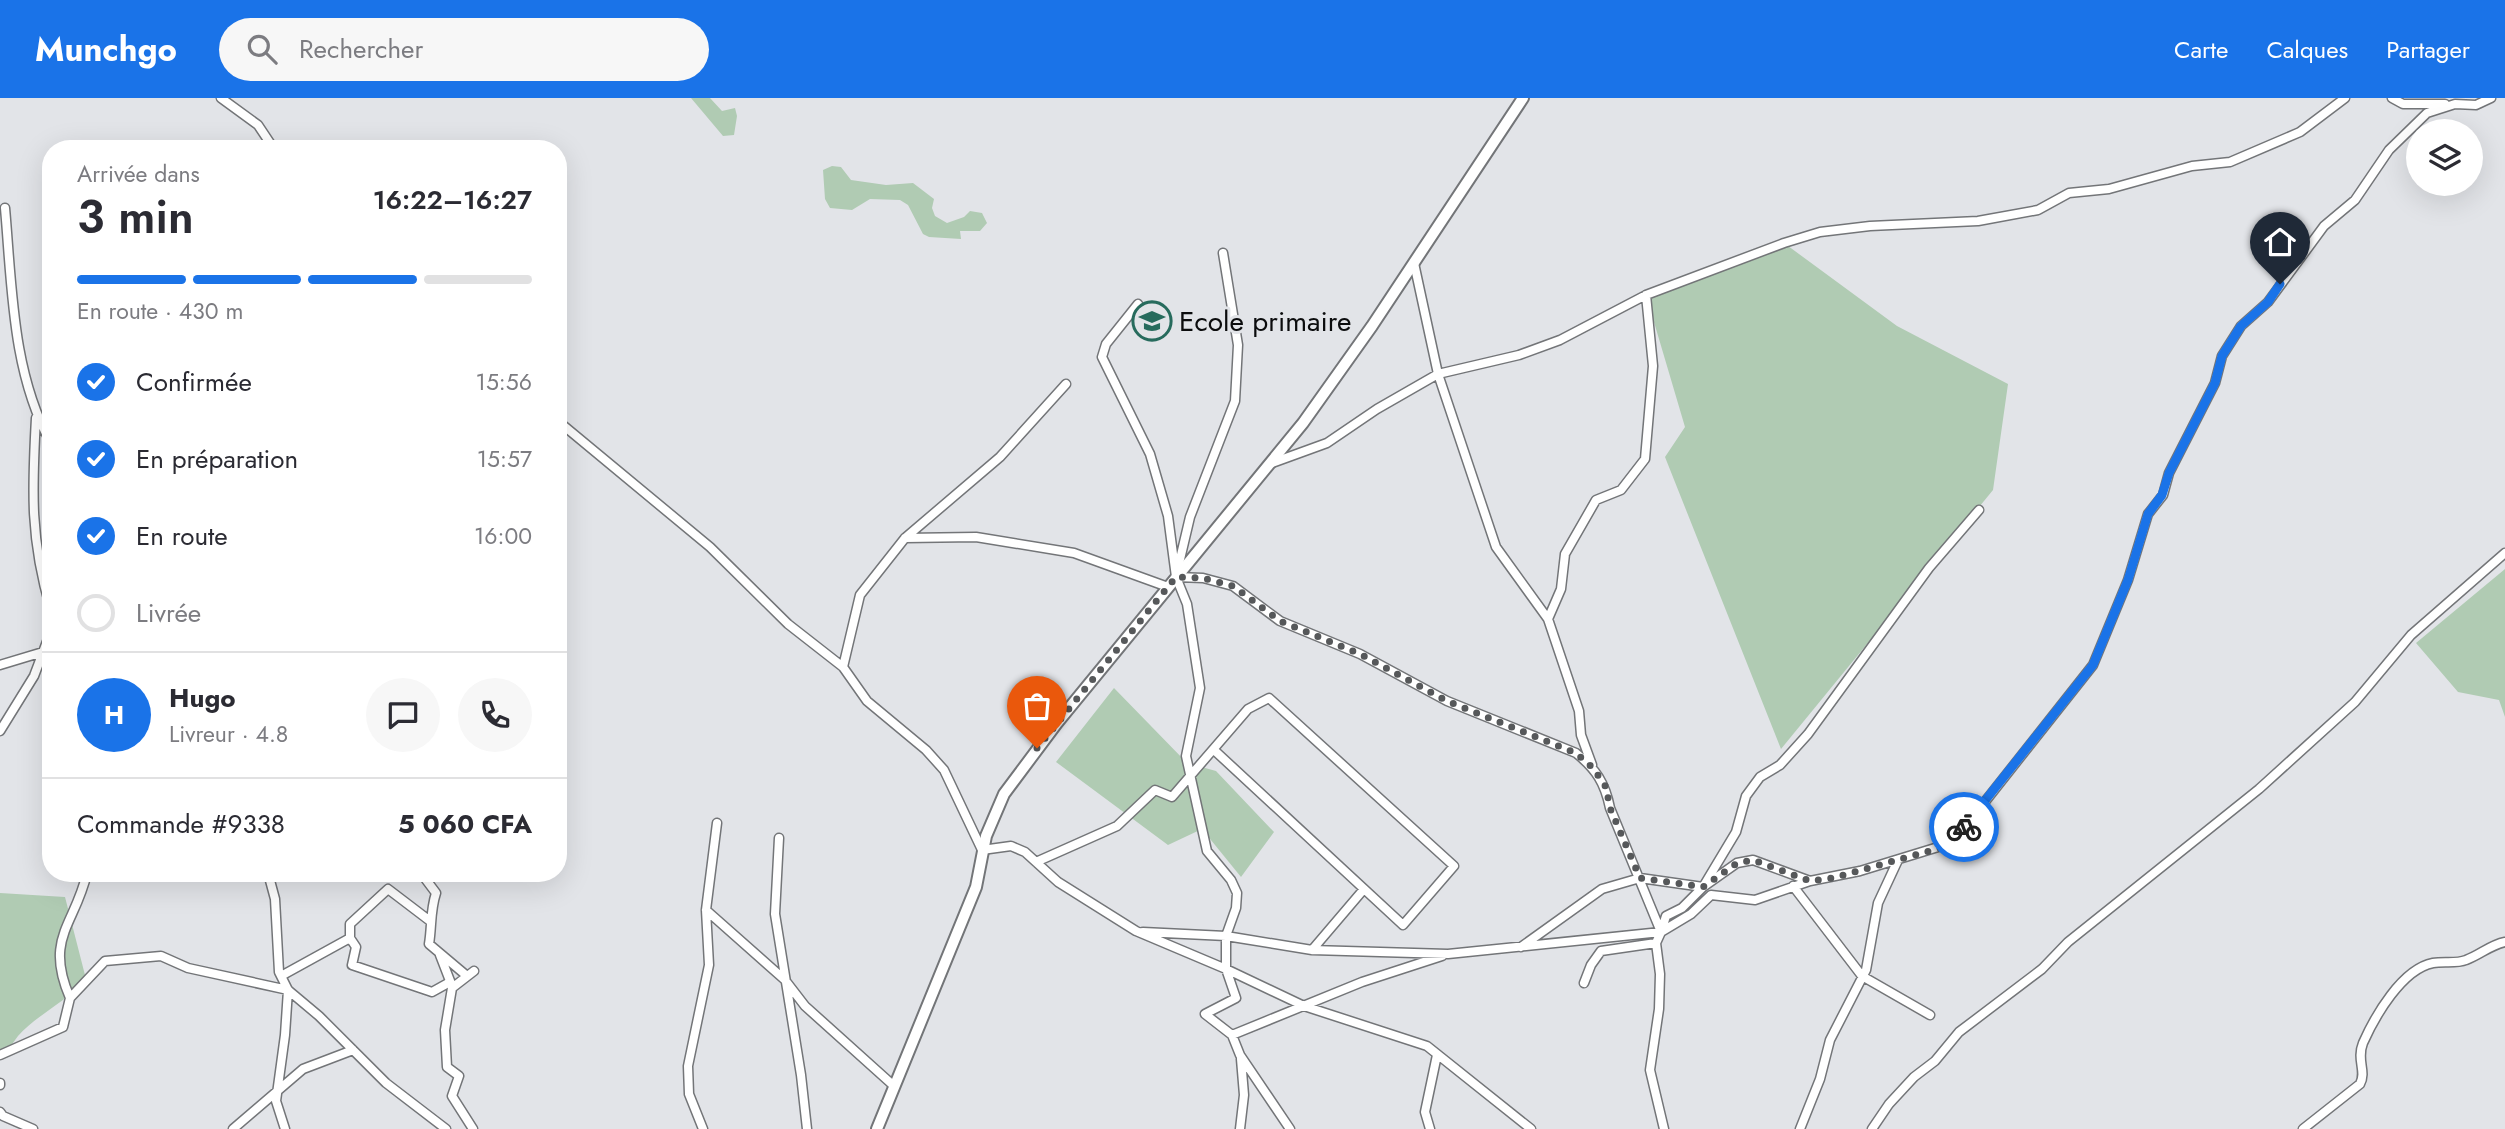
<!DOCTYPE html>
<html lang="fr">
<meta charset="utf-8">
<style>
:root{--surface:#fff;--page:#f7f7f7;--text:#2b2b33;--muted:#7c7c81;--line:#e1e1e2;--accent:#1a73e8}
body{margin:0;font-family:Jost,sans-serif;background:var(--page);color:var(--text);height:100vh;display:flex;flex-direction:column;font-size:26px;white-space:nowrap}
*{box-sizing:border-box;margin:0}
p{font-size:23px;color:var(--muted)}
.icon{flex:none;width:38px;height:38px;fill:none;stroke:currentColor;stroke-width:2;stroke-linecap:round;stroke-linejoin:round}
.map{position:relative;flex:1;overflow:hidden}
.panel{position:absolute;left:42px;top:42px;width:525px;height:742px;display:flex;flex-direction:column;background:var(--surface);border-radius:28px;box-shadow:0 7px 28px #0002}
.panel>*{flex:none}
.tools{position:absolute;left:2406px;top:21px;display:grid;gap:14px}
.tools a{display:grid;place-items:center;width:77px;height:77px;border-radius:50%;background:var(--surface);box-shadow:0 7px 28px #0002;font-size:35px}
.pin{position:absolute;display:grid;place-items:center;width:60px;height:60px;color:#fff;margin:-72px -30px;border-radius:50% 50% 50% 0;rotate:-45deg;box-shadow:0 0 7px #0007}
.pin .icon{rotate:45deg}
.courier{position:absolute;display:grid;place-items:center;width:70px;height:70px;margin:-35px;border:5px solid #1a73e8;border-radius:50%;background:#fff;color:#222;box-shadow:0 2px 9px #0007}
.overview em{font-style:normal;font-weight:600}
.overview div{display:flex;flex-direction:column-reverse}
.overview{display:flex;align-items:center;justify-content:space-between;height:119px;padding:0 35px}
h1{font-size:46px;font-weight:600;line-height:52px}
.bar{display:grid;grid-template-columns:repeat(4,1fr);gap:10px 7px;align-content:center;height:84px;padding:0 35px}
.bar i{height:9px;border-radius:5px;background:var(--line)}
.bar .active{background:var(--accent)}
.bar p{grid-column:span 4}
.line{display:flex;align-items:center;gap:18px;padding:0 35px;border-top:2px solid var(--line)}
.line div{flex:1}
.round{display:grid;place-items:center;flex:none;width:74px;height:74px;border-radius:37px;background:var(--page)}
ol{padding:0 35px;list-style:none}
li{display:flex;align-items:center;gap:21px;height:77px}
li p{margin-inline-start:auto}
li .icon{padding:7px;border-radius:50%;background:var(--accent);color:#fff;stroke-width:4}
li:last-child{color:var(--muted)}
li i{width:38px;height:38px;border:4px solid var(--line);border-radius:50%}
header{display:flex;align-items:center;gap:42px;box-sizing:border-box;height:98px;padding:0 35px;background:var(--accent);color:#fff}
header strong{font-size:33px}
nav{display:flex;gap:38px;margin-inline-start:auto;font-size:24px}
.search{width:490px;height:63px;background:var(--page);display:flex;align-items:center;gap:18px;box-sizing:border-box;padding:0 24px;border-radius:38px;color:var(--muted);font-size:26px}
.map>svg:first-child{display:block}
</style>
<header>
<strong>Munchgo</strong>
<div class="search"><svg class="icon" aria-label="search" viewBox="0 0 24 24"><circle cx="10" cy="10" r="6"/><path d="M15 15l6 6"/></svg>Rechercher</div>
<nav><a>Carte</a><a>Calques</a><a>Partager</a></nav>
</header>
<div class="map">
<svg width="2505" height="1031" viewBox="0 0 2505 1031">
<rect width="100%" height="100%" fill="#e2e4e8"/>
<path fill="#b0cbb3" d="M691,0H710L722,13L735,10L737,18L734,37L723,38Z
M832,68L841,69L851,82L886,87L913,85L934,101L932,110L935,118L947,125L964,119L970,113L982,115L987,125L980,133H960L961,141L929,139L923,136L908,107L900,102L870,101L852,112L830,110L825,101L823,72Z
M1784,145L1897,228L2008,286L1993,392L1781,651L1665,359L1685,329L1646,197Z
M2505,471V619L2499,602L2458,594L2416,545Z
M1114,590L1187,665L1216,673L1274,734L1241,779L1202,731L1168,747L1056,664Z
M0,795L65,799L86,881C65,905 35,918 18,938C11,947 10,951 0,957Z"/>
<g fill="none" stroke-linecap="round" stroke-linejoin="round">
<g stroke="#737578" stroke-width="11">
<path id="minor" d="M221,0L258,27L274,51
M2392,0L2403,6H2445
M5,110C12,188 12,275 51,345
M1414,165L1438,276L1496,449L1548,521L1579,613L1581,637L1592,667
M1138,206L1106,246L1102,259L1150,356L1168,418L1176,479L1187,506L1200,590L1186,658L1207,753L1231,782L1237,795L1236,810L1226,838V871L1236,900L1205,916L1232,937L1240,957L1290,1031
M36,320C32,392 30,442 51,512
M558,323L710,449L788,526L843,569L867,603L926,652L944,672L982,752L1011,748L1025,754L1058,784L1136,833L1226,871L1304,908L1427,948L1531,1031
M1272,365L1327,345L1377,311L1438,276L1519,257L1560,242L1646,197L1784,145L1820,134L1870,128L1978,123L2038,112L2069,95L2109,91L2192,68L2230,64L2300,34L2345,0
M905,440L976,439L1074,455L1168,489
M1177,474L1190,419L1235,303L1238,247L1223,155
M1176,479L1203,480L1233,488L1280,523L1360,556L1447,603L1576,655C1596,671 1605,685 1610,710L1661,834L1656,845L1660,876L1659,911L1650,972L1664,1031
M1548,521L1561,491L1565,456L1596,402L1621,392L1645,361L1653,268L1646,197
M0,567L43,554
M843,569L860,497L905,440L1000,359L1066,286
M0,633L34,578L51,533
M779,740L775,816L801,977L807,1031
M1036,764L1117,728L1155,692L1172,699L1248,611L1269,600L1454,768L1403,827L1214,652
M268,775L275,801L279,874L288,892L319,918L386,985L446,1031
M421,775L436,795C430,813 432,828 429,846L467,878
M1793,788L1862,878L1930,917
M706,812L785,882L805,908L894,988
M1143,834L1226,838L1312,852L1448,856L1661,834L1691,816L1711,797L1755,802L1810,783
M1661,834L1666,818L1682,810L1703,789L1736,734L1746,698L1760,679L1780,667L1808,636L1929,470L1979,412
M350,840L356,849L352,867L432,894L450,884
M1521,849L1602,791L1640,780L1703,789L1737,765L1753,762L1810,783L1860,773L1948,746L1972,720L2093,567L2128,482L2148,416L2163,397L2169,375L2215,285L2222,258L2241,228L2268,204L2324,128L2355,102L2389,52L2427,15L2455,6L2476,7L2491,0
M1312,852L1364,791
M440,857L452,888
M281,878L350,840V826L388,791L430,823
M1584,885L1591,867L1601,853L1656,845
M70,900C44,840 75,827 87,775
M1232,937L1362,884L1442,858
M0,957L63,929L70,900L105,863L161,858L188,870L288,892
M0,985V987
M0,1014L3,1018L33,1031
M233,1031L303,971L353,952
M285,1031L276,1003L285,937L288,892
M473,1031L452,998L459,978L447,969L445,932L452,890L474,873
M703,1031L689,996L688,968L709,867L706,812L717,725
M1240,1031L1244,997L1241,961
M1430,1031L1425,1014L1437,957
M1800,1031L1820,981L1830,942L1866,872L1878,805L1898,762
M1872,1031L1889,1006L1914,979L1935,963L1959,934L2042,871L2068,844L2259,691L2355,604L2411,537L2505,455
M2303,1031L2360,986C2367,973 2356,962 2363,945C2375,918 2402,871 2433,865C2444,863 2456,866 2466,862C2480,857 2490,847 2505,844"/>
</g>
<g stroke="#737578" stroke-width="14">
<path id="tertiary" d="M877,1031L976,789L986,738L1004,696L1057,625L1303,325L1372,228L1523,0"/>
</g>
<use href="#minor" stroke="#fff" stroke-width="8"/>
<use href="#tertiary" stroke="#fff" stroke-width="10"/>
</g>
<g fill="none" stroke-linecap="round" stroke-linejoin="round">
<path stroke="#56585a" stroke-width="7" stroke-dasharray="0 12.6" d="M1037,650L1176,479L1203,480L1233,488L1280,523L1360,556L1447,603L1576,655L1593,670L1606,689L1610,710L1640,780L1703,789L1737,765L1753,762L1810,783L1833,780L1940,750L1964,729"/>
<path stroke="#1a73e8" stroke-width="9" d="M1964,729L2093,567L2128,482L2148,416L2162,397L2169,375L2215,285L2222,258L2241,228L2268,204L2280,186"/>
</g>
<defs>
<g id="school-ring" transform="scale(2.0125)"><circle r="9.5" fill="#e2e4e8" stroke="#276b5d" stroke-width="1.5"/><path d="M0-5L7-2L0 1L-7-2ZM-4 1L0 2.5L4 1V4Q0 6-4 4Z" fill="#276b5d"/></g>
</defs>
<g fill-rule="evenodd">
<use href="#school-ring" x="1152" y="223"/>
</g>
<g text-anchor="middle" dominant-baseline="central" stroke-width="6" stroke-linejoin="round" paint-order="stroke">
<g font-size="28" fill="#0b0c0d" stroke="#e2e4e8" text-anchor="start">
<text x="1179" y="223">Ecole primaire</text>
</g>
</g>
</svg>
<div class="tools">
<a><svg class="icon" aria-label="layers" viewBox="0 0 24 24"><path d="M12 4l9 5-9 5-9-5zM3 14l9 5 9-5"/></svg></a>
</div>
<div class="pin" style="left:1037px;top:650px;background:#ea580c"><svg class="icon" aria-label="bag" viewBox="0 0 24 24"><path d="M5 8h14l-1 12H6zM9 8a3 3 0 0 1 6 0"/></svg></div>
<div class="pin" style="left:2280px;top:186px;background:#1f2937"><svg class="icon" aria-label="home" viewBox="0 0 24 24"><path d="M3 11l9-7 9 7M6 9v11h12V9"/></svg></div>
<div class="courier" style="left:1964px;top:729px"><svg class="icon" aria-label="bike" viewBox="0 0 24 24"><circle cx="6" cy="16" r="4"/><circle cx="18" cy="16" r="4"/><path d="M6 16l4-8h5l3 8M10 8l3 8H6M13 5h3"/></svg></div>
<section class="panel">
<div class="overview"><div><h1>3 min</h1><p>Arrivée dans</p></div><em>16:22–16:27</em></div>
<div class="bar"><i class="active"></i><i class="active"></i><i class="active"></i><i></i><p>En route · 430 m</p></div>
<ol>
<li><svg class="icon" aria-label="check" viewBox="0 0 24 24"><path d="M5 12l5 5 9-10"/></svg>Confirmée<p>15:56</p></li>
<li><svg class="icon" aria-label="check" viewBox="0 0 24 24"><path d="M5 12l5 5 9-10"/></svg>En préparation<p>15:57</p></li>
<li><svg class="icon" aria-label="check" viewBox="0 0 24 24"><path d="M5 12l5 5 9-10"/></svg>En route<p>16:00</p></li>
<li><i></i>Livrée</li>
</ol>
<div class="line" style="height:126px"><b class="round" style="background:var(--accent);color:#fff">H</b><div><b>Hugo</b><p>Livreur · 4.8</p></div><a class="round"><svg class="icon" aria-label="chat" viewBox="0 0 24 24"><path d="M4 5h16v11H9l-5 4z"/></svg></a><a class="round"><svg class="icon" aria-label="phone" viewBox="0 0 24 24"><path d="M5 4h4l2 5-3 2q2 4 5 5l2-3 5 2v4C11 20 4 13 5 4z"/></svg></a></div>
<div class="line" style="height:91px"><div>Commande #9338</div><b>5 060 CFA</b></div>
</section>
</div>
